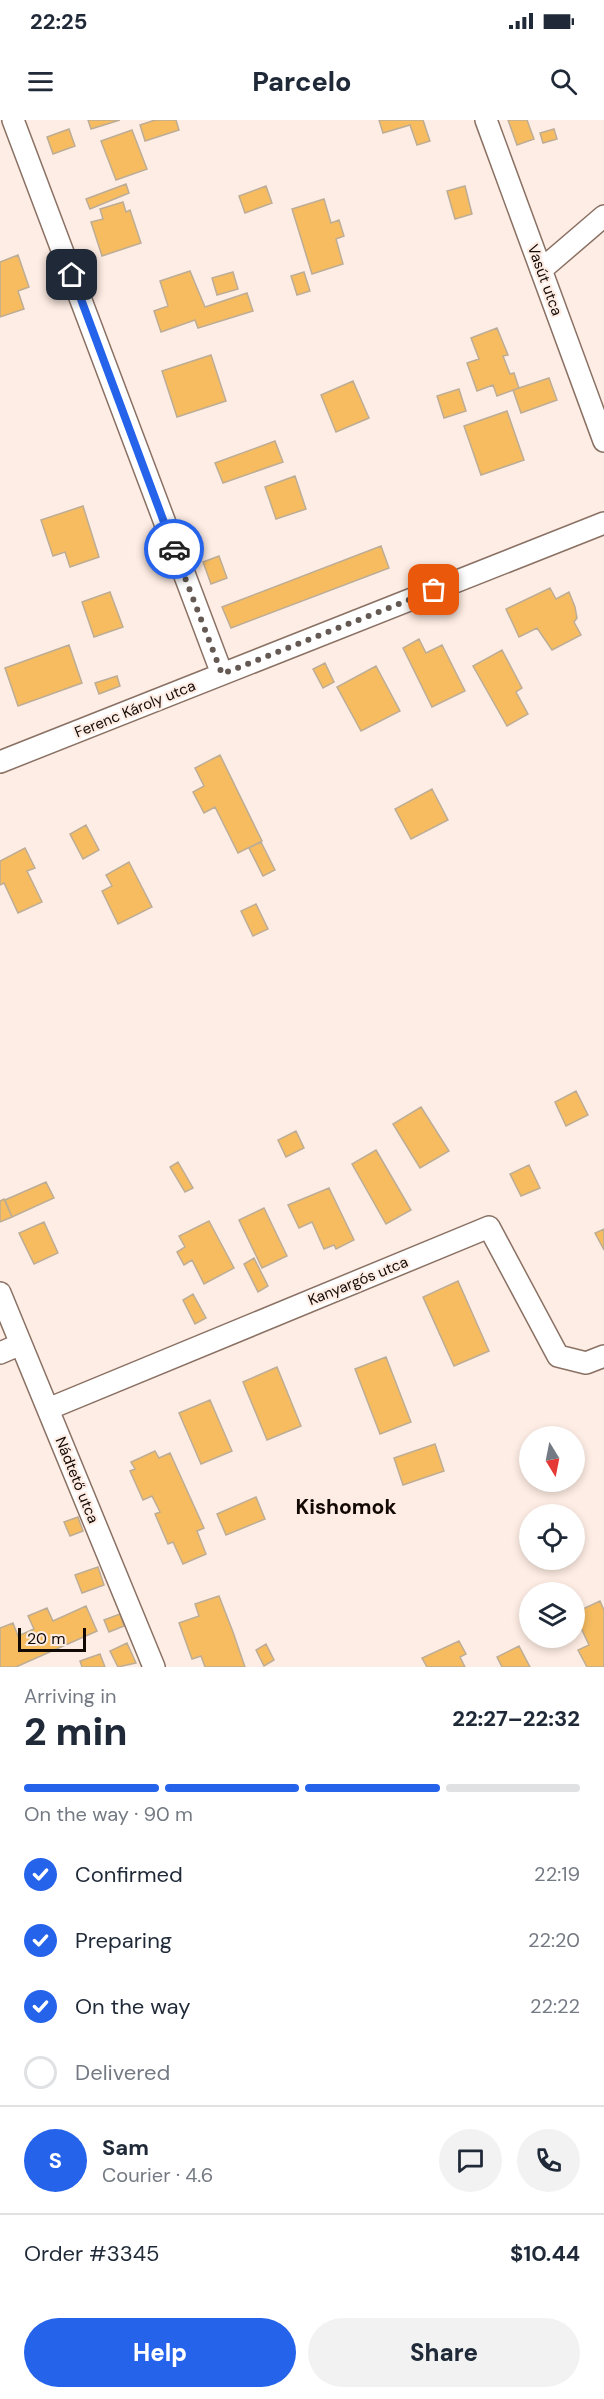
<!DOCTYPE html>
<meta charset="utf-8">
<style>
:root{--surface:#fff;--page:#f2f2f3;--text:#1f2937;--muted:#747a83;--line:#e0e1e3;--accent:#2563eb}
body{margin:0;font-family:"DM Sans",sans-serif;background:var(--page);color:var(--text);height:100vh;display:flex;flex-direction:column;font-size:22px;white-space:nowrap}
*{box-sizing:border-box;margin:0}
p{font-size:20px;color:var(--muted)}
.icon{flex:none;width:33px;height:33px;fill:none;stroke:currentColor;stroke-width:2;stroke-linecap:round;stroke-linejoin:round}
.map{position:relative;height:1547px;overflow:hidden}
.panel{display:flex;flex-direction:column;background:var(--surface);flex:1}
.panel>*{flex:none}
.needle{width:39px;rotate:170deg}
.fabs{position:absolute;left:519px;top:1306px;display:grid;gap:12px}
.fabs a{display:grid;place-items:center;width:66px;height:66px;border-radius:50%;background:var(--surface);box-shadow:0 3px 9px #0003;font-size:30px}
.scale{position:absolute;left:18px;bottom:15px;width:68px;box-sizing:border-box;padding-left:6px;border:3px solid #120905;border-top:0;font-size:16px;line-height:21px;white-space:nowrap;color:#120905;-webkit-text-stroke:4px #feede4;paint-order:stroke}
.pin{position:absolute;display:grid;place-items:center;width:51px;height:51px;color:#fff;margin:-26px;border-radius:12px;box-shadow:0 3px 9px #0006}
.courier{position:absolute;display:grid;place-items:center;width:60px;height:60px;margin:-30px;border:4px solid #2563eb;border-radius:50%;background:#fff;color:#222;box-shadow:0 2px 8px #0007}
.overview em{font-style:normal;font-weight:800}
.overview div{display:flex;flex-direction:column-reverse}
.overview{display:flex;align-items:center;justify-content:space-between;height:102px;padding:0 24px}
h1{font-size:39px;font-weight:800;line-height:45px}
.bar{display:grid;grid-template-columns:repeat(4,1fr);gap:9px 6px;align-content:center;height:72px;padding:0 24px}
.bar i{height:8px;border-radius:4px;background:var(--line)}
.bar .current{background:var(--accent)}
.bar p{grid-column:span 4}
.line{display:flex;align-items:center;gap:15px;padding:0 24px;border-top:2px solid var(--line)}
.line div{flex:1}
.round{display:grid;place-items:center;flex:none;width:63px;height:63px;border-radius:32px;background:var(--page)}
ol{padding:0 24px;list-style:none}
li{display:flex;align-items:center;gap:18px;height:66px}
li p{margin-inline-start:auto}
li .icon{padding:6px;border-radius:50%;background:var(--accent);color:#fff;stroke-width:4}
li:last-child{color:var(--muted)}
li i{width:33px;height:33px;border:3px solid var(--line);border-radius:50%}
.button{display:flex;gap:12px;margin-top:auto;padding:12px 24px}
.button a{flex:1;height:69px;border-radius:36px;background:var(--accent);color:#fff;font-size:24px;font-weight:800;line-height:69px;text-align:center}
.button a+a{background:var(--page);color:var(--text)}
.status{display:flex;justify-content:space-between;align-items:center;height:42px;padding:0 30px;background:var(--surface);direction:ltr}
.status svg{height:16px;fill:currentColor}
header{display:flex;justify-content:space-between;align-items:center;height:78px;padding:0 24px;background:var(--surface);font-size:27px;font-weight:800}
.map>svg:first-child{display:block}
</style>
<div class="status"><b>22:25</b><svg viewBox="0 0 49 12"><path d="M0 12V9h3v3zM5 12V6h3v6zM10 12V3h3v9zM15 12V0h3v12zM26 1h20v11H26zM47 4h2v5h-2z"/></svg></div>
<header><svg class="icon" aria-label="menu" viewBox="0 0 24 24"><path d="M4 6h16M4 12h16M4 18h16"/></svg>Parcelo<svg class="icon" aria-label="search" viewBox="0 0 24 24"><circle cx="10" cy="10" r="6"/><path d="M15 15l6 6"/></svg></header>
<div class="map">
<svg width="604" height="1547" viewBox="0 0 604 1547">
<rect width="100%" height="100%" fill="#feede4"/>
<path fill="#f6bc5f" stroke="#bdad96" stroke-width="1.5" d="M88,0H120L91,9Z
M155,0H176L179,10L145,21L140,5Z
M379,0H423L430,21L417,25L410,5L383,13Z
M508,0H527L534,19L517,25Z
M69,9L75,26L53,34L47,17Z
M554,9L557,19L543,23L540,13Z
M132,10L147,49L116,60L101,21Z
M126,64L129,73L90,89L86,79Z
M266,66L272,83L245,93L239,76Z
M465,66L472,94L455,99L447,71Z
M324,79L331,103L339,100L344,116L336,119L343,144L312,154L292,89Z
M123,82L126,92L130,90L141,123L102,136L91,102L103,99L100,89Z
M18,135L29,167L18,171L24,189L0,197V142Z
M190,151L205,187L247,173L253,191L198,208L195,200L161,212L154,191L168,186L160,161Z
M233,152L238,169L217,175L212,158Z
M304,152L310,171L297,175L291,156Z
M497,208L508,235L503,236L510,254L514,253L519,268L497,276L493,265L477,271L467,243L479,239L471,218Z
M211,235L226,281L177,297L162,251Z
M549,258L557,280L521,293L513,270Z
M353,261L369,298L336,312L321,275Z
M459,269L466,291L444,298L437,276Z
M507,291L524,340L481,355L464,306Z
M275,321L283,342L223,363L215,343Z
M295,356L306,389L276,399L265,367Z
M83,386L99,437L70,447L65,432L53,436L41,400Z
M381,426L389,448L231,508L222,487Z
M219,436L227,458L211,464L203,442Z
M550,468L556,479L569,472L575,487L577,498L574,502L581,515L552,530L537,508L519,517L506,489Z
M110,472L123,507L94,517L82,482Z
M419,519L426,533L442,525L465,571L432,587L403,528Z
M69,525L82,563L18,586L5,548Z
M502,530L522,568L516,572L528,594L507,606L473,546Z
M325,543L334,562L323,568L313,549Z
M376,546L400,591L361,611L337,567Z
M117,556L120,566L99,574L95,563Z
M220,635L262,721L238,733L215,687L204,693L193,672L204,666L195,648Z
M432,669L448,700L411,719L395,689Z
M86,705L99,730L83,739L70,714Z
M261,722L275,750L263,756L249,728Z
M25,728L35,748L27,751L42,782L18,793L4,763L0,765V741Z
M129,742L152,787L118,804L102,771L112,766L106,755Z
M256,784L268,809L253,816L241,791Z
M576,971L588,995L566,1006L555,982Z
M421,987L449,1031L420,1048L393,1004Z
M296,1011L304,1028L286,1037L278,1020Z
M376,1030L411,1090L386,1104L352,1044Z
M178,1042L193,1068L185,1072L170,1047Z
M529,1045L540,1068L521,1076L510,1054Z
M46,1062L54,1078L12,1097L5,1080Z
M329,1068L354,1120L336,1129L334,1125L324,1129L312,1102L299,1108L288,1085Z
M4,1079L12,1097L0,1102V1081Z
M264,1088L287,1136L262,1148L239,1100Z
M209,1101L234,1148L204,1164L192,1140L184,1145L177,1132L185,1127L179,1116Z
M44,1102L58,1133L34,1144L19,1113Z
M604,1109V1130L595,1113Z
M254,1138L268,1166L258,1172L244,1144Z
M458,1161L489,1231L454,1246L423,1177Z
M193,1174L206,1198L195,1204L183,1180Z
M386,1237L411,1302L380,1314L355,1249Z
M277,1247L301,1306L267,1320L243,1262Z
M210,1280L232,1331L201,1344L179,1293Z
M435,1324L444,1351L403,1365L394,1338Z
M155,1331L159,1338L170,1333L204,1408L197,1411L206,1434L183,1444L173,1422L168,1424L155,1394L160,1392L152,1376L143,1380L130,1351L135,1349L131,1342Z
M256,1377L265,1399L226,1415L217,1394Z
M78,1397L83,1411L70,1416L64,1402Z
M98,1447L104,1465L82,1473L75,1455Z
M219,1476L233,1512L245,1547H205L201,1536L192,1539L179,1503L199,1496L195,1484Z
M600,1481L604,1490V1547H587L578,1530L589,1525L574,1493Z
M86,1486L97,1511L16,1547H0V1508L13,1503L18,1516L34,1509L28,1496L47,1488L53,1501Z
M120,1494L124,1506L109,1512L104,1500Z
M459,1521L466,1534L460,1537L465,1547H427L422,1538Z
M127,1523L136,1543L118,1547L110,1531Z
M266,1524L274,1540L264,1546L256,1530Z
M519,1526L530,1547H502L497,1537Z
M100,1534L105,1547H82L80,1541Z"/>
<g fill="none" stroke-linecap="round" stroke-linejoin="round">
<g stroke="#8a7164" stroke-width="24">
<path id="minor" d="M13,0L222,554
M486,0L604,321
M541,150L604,96
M0,642L604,403
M0,1173L154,1547
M0,1233L21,1224
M48,1289L489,1107L558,1236L586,1243L604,1236"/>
</g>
<use href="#minor" stroke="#fff" stroke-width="21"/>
</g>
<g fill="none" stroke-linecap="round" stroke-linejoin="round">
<path stroke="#655953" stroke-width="6" stroke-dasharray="0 10.8" d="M174,429L222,554L434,470"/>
<path stroke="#2563eb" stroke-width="8" d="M72,155L174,429"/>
</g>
<g text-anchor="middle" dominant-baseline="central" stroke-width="4.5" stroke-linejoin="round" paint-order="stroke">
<g font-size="15" fill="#120905" stroke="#feede4">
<text transform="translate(545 160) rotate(70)">Vasút utca</text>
<text transform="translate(135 589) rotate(-22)">Ferenc Károly utca</text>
<text transform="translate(358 1161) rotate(-22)">Kanyargós utca</text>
<text transform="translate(77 1360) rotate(68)">Nádtető utca</text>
</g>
<g font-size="21" font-weight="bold" fill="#120905" stroke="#feede4">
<text x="346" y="1387">Kishomok</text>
</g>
</g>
</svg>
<div class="fabs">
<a><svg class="needle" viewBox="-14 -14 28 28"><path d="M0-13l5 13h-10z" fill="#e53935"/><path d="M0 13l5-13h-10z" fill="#747a83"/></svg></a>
<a><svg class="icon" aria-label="locate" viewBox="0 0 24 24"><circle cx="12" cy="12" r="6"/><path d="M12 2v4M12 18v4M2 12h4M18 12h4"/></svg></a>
<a><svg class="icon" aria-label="layers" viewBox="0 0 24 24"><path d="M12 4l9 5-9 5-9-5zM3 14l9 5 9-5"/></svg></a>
</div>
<div class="scale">20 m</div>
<div class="pin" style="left:434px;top:470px;background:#ea580c"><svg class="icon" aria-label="bag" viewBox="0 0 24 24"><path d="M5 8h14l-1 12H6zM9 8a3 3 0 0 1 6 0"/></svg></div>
<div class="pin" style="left:72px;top:155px;background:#1f2937"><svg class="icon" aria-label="home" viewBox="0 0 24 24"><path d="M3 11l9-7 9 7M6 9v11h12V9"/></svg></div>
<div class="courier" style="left:174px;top:429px"><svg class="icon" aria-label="car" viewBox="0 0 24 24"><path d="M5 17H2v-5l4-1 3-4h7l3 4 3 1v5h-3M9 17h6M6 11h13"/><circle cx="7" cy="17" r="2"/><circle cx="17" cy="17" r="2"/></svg></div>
</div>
<section class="panel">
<div class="overview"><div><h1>2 min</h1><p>Arriving in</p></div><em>22:27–22:32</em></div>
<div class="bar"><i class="current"></i><i class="current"></i><i class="current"></i><i></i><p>On the way · 90 m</p></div>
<ol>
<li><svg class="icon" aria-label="check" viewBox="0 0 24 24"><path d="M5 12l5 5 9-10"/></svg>Confirmed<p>22:19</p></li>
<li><svg class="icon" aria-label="check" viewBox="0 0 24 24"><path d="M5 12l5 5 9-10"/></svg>Preparing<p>22:20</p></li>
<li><svg class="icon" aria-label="check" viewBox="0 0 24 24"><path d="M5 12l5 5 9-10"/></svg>On the way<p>22:22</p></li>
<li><i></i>Delivered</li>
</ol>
<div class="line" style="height:108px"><b class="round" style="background:var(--accent);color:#fff">S</b><div><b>Sam</b><p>Courier · 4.6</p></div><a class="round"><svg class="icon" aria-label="chat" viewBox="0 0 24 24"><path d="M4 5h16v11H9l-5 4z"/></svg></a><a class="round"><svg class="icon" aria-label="phone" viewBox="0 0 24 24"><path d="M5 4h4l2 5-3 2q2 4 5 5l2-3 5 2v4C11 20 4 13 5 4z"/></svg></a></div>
<div class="line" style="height:78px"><div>Order #3345</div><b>$10.44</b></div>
<div class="button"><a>Help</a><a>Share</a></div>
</section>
